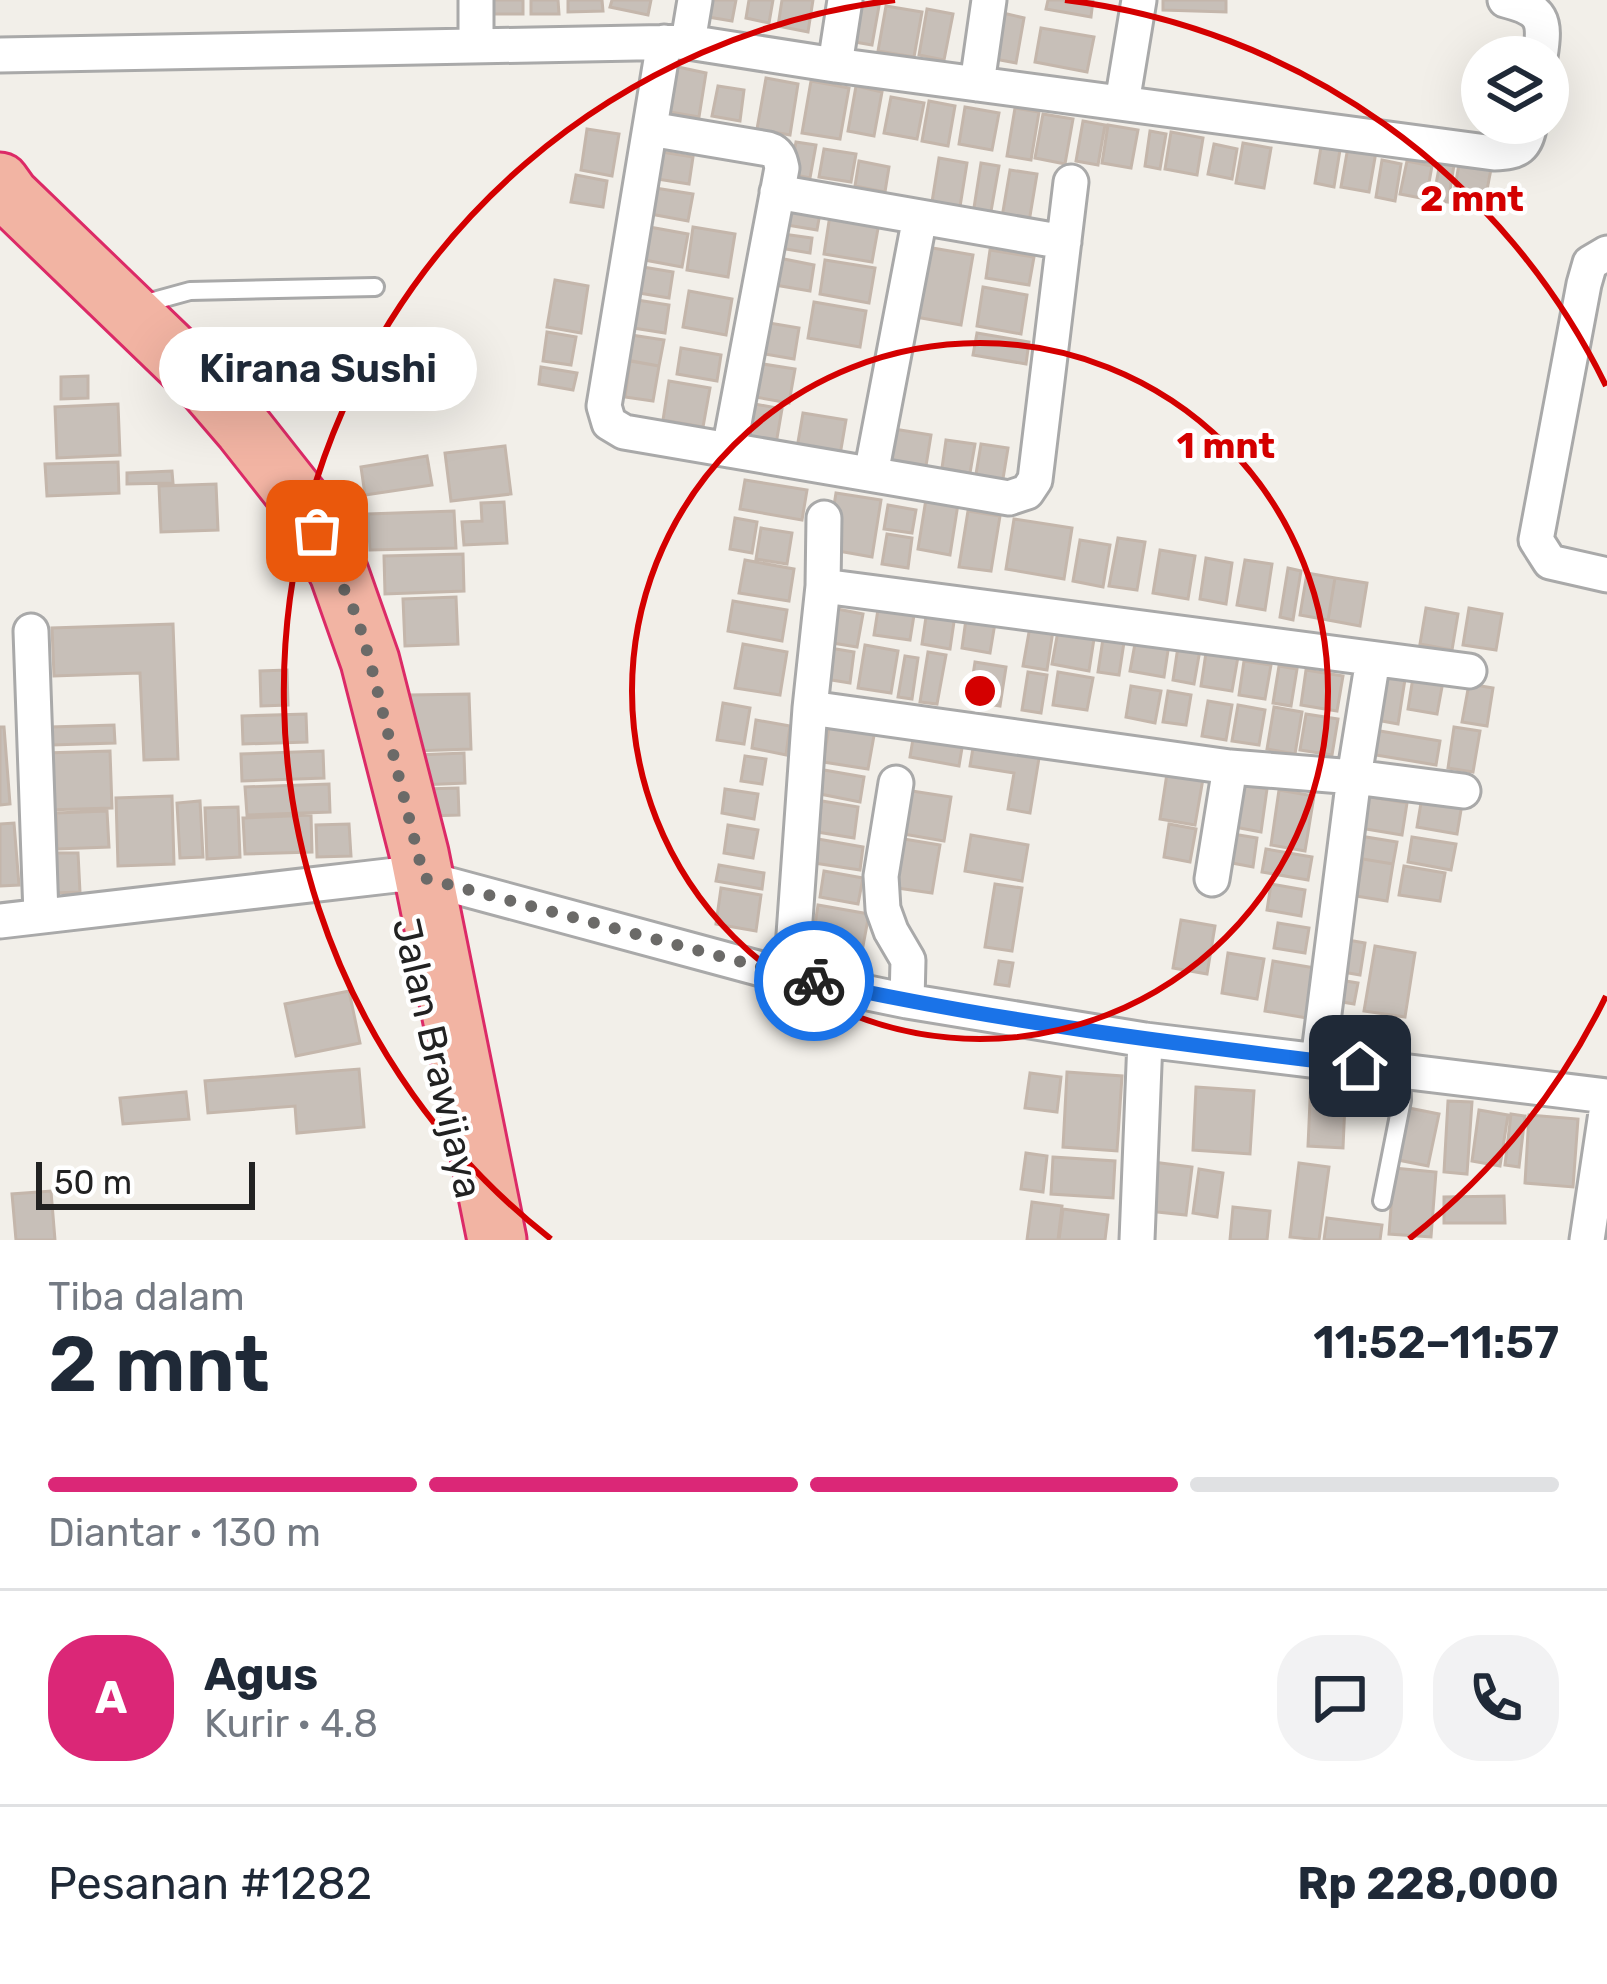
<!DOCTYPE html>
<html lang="id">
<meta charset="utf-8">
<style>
:root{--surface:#fff;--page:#f2f2f3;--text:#1f2937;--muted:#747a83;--line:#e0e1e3;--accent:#db2777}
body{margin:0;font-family:Rubik,sans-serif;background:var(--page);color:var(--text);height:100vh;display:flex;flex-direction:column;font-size:45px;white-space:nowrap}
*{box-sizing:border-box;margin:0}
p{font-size:39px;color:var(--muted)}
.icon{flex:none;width:66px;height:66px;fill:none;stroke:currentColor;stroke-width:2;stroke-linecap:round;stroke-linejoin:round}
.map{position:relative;height:1240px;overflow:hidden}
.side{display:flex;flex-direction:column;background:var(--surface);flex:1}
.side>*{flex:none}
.fabs{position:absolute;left:1461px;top:36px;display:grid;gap:24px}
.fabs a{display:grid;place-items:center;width:108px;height:108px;border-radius:50%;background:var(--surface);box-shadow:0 12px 48px #0002;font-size:60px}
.scale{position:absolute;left:36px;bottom:30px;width:219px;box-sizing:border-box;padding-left:12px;border:6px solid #222;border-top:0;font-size:33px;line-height:42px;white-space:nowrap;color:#222;-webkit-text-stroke:9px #fff;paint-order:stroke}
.pin{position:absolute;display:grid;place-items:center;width:102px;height:102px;color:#fff;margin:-51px;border-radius:24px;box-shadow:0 6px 18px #0006}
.courier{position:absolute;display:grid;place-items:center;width:120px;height:120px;margin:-60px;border:9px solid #1a73e8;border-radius:50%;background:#fff;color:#222;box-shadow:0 3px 15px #0007}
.bubble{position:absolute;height:84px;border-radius:42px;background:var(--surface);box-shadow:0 12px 48px #0002;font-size:39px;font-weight:600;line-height:84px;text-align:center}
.headline em{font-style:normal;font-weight:600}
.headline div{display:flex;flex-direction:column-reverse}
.headline{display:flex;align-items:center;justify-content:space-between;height:204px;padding:0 48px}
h1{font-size:78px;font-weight:600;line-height:90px}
.bar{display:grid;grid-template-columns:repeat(4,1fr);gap:18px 12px;align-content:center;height:144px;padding:0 48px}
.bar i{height:15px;border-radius:9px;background:var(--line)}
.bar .current{background:var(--accent)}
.bar p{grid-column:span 4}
.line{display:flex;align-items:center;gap:30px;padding:0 48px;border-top:3px solid var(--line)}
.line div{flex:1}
.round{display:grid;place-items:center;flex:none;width:126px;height:126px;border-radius:48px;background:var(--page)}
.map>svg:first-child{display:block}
</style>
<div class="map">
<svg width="1607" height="1240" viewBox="0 0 1607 1240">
<rect width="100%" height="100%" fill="#f2efe9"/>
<path fill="#c7bfb8" stroke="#c4b6ab" stroke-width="3" d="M489,0H523V14H490Z
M531,0H558L559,14H531Z
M568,0H602L603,11L568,12Z
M612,0H651L648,15L610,7Z
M699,0H736L732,21L696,15Z
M749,0H773L769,23L746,18Z
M782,0H813L808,32L778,26Z
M1048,0H1093L1091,17L1046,9Z
M1163,0H1226V12L1163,10Z
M856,1L879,6L872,45L849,41Z
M886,6L922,12L914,57L878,51Z
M927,9L953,14L944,60L919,55Z
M1003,13L1024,18L1016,63L995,59Z
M1041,28L1094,37L1087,72L1035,62Z
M678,67L706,73L699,117L670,112Z
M766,78L798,84L790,135L757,129Z
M811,81L849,88L840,139L802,133Z
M718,86L744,90L740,121L712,116Z
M856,86L882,92L874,136L848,131Z
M891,97L924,103L917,139L884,133Z
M929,101L955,106L948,146L922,141Z
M965,107L999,113L992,150L959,144Z
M1015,108L1039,112L1031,160L1007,156Z
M1043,114L1073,119L1065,164L1035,158Z
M1083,121L1105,125L1098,165L1076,161Z
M1108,125L1138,130L1131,168L1102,163Z
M587,129L619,134L612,176L581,170Z
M1150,131L1166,134L1160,169L1145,166Z
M1171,132L1203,138L1197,175L1165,169Z
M796,142L816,145L810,178L790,174Z
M1243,143L1271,148L1264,188L1236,183Z
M1214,144L1237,149L1232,179L1208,174Z
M1321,147L1340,150L1334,187L1315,183Z
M1348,147L1376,152L1369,192L1341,187Z
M824,149L856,154L851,182L819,177Z
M656,151L693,157L689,184L651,178Z
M939,158L967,163L959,213L931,208Z
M1382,160L1401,164L1395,201L1376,197Z
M859,161L889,167L885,192L855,186Z
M1407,161L1432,166L1426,199L1400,194Z
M981,163L999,166L990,217L973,214Z
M1440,163L1454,165L1448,202L1433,200Z
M1459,164L1491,169L1483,211L1452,205Z
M1010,170L1037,174L1028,228L1001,223Z
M576,175L607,181L603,207L571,202Z
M649,187L693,194L688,221L645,213Z
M790,208L820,213L817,230L787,225Z
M830,215L879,223L872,262L824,254Z
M644,226L688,234L682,267L639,259Z
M693,227L735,234L728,277L687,270Z
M783,234L812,238L810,253L780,248Z
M921,246L973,255L961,325L910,316Z
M990,250L1034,257L1029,285L986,278Z
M774,257L814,265L810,291L769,284Z
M825,260L875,268L869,303L820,294Z
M643,267L673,272L669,298L639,293Z
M555,280L588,286L581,333L547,327Z
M983,287L1027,295L1021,334L977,326Z
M689,291L732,299L726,335L683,327Z
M637,300L669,305L665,333L633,328Z
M814,302L866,311L860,347L808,338Z
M758,321L799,328L794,359L753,352Z
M547,332L576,337L571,365L543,361Z
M977,333L1029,342L1026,364L973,355Z
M625,334L664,340L659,366L621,359Z
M681,348L721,355L717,381L677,374Z
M630,361L659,366L653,401L625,397Z
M750,362L795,369L789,403L744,395Z
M541,367L577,373L573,390L539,384Z
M88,376V398L61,399V377Z
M669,381L710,388L703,427L663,420Z
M744,402L782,409L776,444L738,437Z
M118,404L120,455L57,458L55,407Z
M803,413L846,420L840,455L797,448Z
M888,428L931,435L925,472L882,465Z
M946,440L975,444L970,473L942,468Z
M981,444L1008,448L1002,485L975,480Z
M505,446L511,494L451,501L445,453Z
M427,456L432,485L365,495L361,467Z
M118,462L119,493L47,496L45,464Z
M172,471L173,483L127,484V473Z
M745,480L807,490L802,520L740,509Z
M216,484L218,530L161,532L159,486Z
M836,493L881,500L872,557L827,549Z
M926,499L958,504L950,555L918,549Z
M504,502L507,543L464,545L462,522L482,521L481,503Z
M888,505L916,510L912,533L884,529Z
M454,511L456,548L370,550L368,514Z
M968,511L1000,516L991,571L959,567Z
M735,518L757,522L752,553L730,549Z
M1014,519L1072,528L1064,579L1006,569Z
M761,528L792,533L787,564L756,559Z
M887,534L912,538L908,568L882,564Z
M1118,538L1145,542L1137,590L1109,586Z
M1080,540L1110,545L1103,587L1073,581Z
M1160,550L1195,556L1188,599L1153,593Z
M463,554L464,591L385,594L384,556Z
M1206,558L1232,563L1226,604L1200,599Z
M745,560L794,569L789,601L739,593Z
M1245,560L1272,564L1265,610L1237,605Z
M1288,568L1301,571L1293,620L1280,617Z
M1307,573L1335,578L1328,620L1300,615Z
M1335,578L1367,583L1360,626L1328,620Z
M456,597L458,644L405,646L403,599Z
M733,601L787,610L782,641L728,631Z
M879,603L915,609L910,640L874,635Z
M832,608L863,614L857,647L826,642Z
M1426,608L1458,614L1452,650L1420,644Z
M1469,608L1502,614L1496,650L1463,645Z
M927,610L955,615L950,649L922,644Z
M967,612L996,617L990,653L962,648Z
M1060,620L1096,626L1089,671L1052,664Z
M1031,621L1054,624L1047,670L1023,666Z
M173,624L178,759L144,760L140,673L54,676L52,628Z
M1104,632L1125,636L1119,675L1098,672Z
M1136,638L1169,644L1164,677L1130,671Z
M1179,640L1201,644L1194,684L1173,680Z
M743,644L787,652L780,695L735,688Z
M865,645L898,651L891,693L858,688Z
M1207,646L1239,651L1232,691L1201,686Z
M824,647L854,652L850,683L819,678Z
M928,652L946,655L937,704L920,702Z
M905,656L918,658L912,699L898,697Z
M1244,661L1271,665L1265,699L1239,695Z
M975,662L1006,667L1000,706L969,701Z
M1279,666L1297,669L1291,706L1273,703Z
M1379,668L1406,673L1398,724L1371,719Z
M287,670L288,705L261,706L260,671Z
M1306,670L1343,676L1337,711L1301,705Z
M1414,671L1444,676L1437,714L1408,709Z
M1028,672L1047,675L1041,713L1022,710Z
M1058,672L1093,678L1087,710L1053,705Z
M1469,684L1493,688L1487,726L1462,722Z
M1131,686L1161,691L1155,723L1126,717Z
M1168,691L1191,695L1186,725L1163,722Z
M469,694L471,749L412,751L410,695Z
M1208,701L1232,705L1226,740L1202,736Z
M723,703L750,708L744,744L717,740Z
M1238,705L1265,710L1259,745L1232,741Z
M1274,707L1302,712L1295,754L1267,749Z
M306,714L307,742L243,744L242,716Z
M1306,714L1338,719L1332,755L1300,750Z
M756,720L790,726L786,755L752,748Z
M830,722L875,730L868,769L823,762Z
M114,725L115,743L52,745L51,727Z
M0,727H4L10,804L0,805Z
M915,727L964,736L959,766L910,757Z
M1454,727L1480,731L1473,772L1448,768Z
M1374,730L1440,741L1436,765L1370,754Z
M975,736L1040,752L1030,813L1008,809L1014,773L970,766Z
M110,751L112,808L47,810L45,753Z
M323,751L324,778L242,781L241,754Z
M464,753L465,783L420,785L418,755Z
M745,756L766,759L762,784L741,781Z
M1168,767L1204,773L1195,825L1160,819Z
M824,770L864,777L860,802L820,794Z
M1231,783L1267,789L1261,832L1224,825Z
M329,784L330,812L247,815L245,787Z
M458,788L459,815L427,816L425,789Z
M725,789L758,794L754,819L722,813Z
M899,789L951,797L944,841L892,832Z
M1279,790L1314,796L1305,851L1271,845Z
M172,796L174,864L118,866L116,798Z
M1365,796L1407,803L1402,835L1360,828Z
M1422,797L1462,804L1457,834L1417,827Z
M200,801L203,857L180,858L177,803Z
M822,801L858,807L854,838L817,832Z
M238,807L240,857L207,859L205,808Z
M107,811L109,847L57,849L56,813Z
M311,815L312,852L245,854L243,818Z
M14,823L19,885L0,886V824Z
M349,824L351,856L317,857L316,825Z
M1169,824L1196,829L1190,862L1164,857Z
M728,825L758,830L753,858L724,853Z
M1221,832L1257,838L1253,867L1216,860Z
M971,835L1028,845L1022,881L965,871Z
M1360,836L1397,842L1393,864L1357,858Z
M1412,837L1456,844L1451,870L1408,862Z
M818,839L863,847L860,870L814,863Z
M904,839L940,845L932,893L897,888Z
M1266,849L1312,857L1308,880L1262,872Z
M51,853H78L80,892L53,893Z
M1363,859L1393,864L1387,901L1356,896Z
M719,865L764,873L762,889L716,881Z
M1404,866L1445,873L1440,901L1399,895Z
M824,871L863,878L858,904L820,897Z
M995,884L1022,888L1012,951L985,947Z
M1271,884L1305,890L1301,916L1267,910Z
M721,888L761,895L756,931L716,924Z
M818,905L869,914L863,946L813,937Z
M1181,920L1215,926L1207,974L1173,968Z
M1278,923L1309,928L1305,953L1274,948Z
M1342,939L1365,943L1360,975L1337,971Z
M1375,946L1415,953L1405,1017L1364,1011Z
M1228,953L1264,959L1257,999L1222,993Z
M999,961L1013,963L1009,986L995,984Z
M1273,961L1315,968L1307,1018L1265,1011Z
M1334,979L1358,983L1354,1004L1330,1000Z
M349,991L360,1043L296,1056L285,1004Z
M359,1069L364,1127L297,1133L295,1106L208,1113L205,1081Z
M1067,1072L1122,1076L1117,1151L1063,1147Z
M1030,1073L1061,1077L1057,1112L1025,1108Z
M1311,1079L1346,1081L1343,1148L1308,1146Z
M1196,1087L1254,1091L1250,1154L1193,1150Z
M186,1092L189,1119L123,1124L120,1098Z
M1448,1101L1472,1102L1467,1174L1444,1172Z
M1409,1108L1439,1114L1428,1166L1398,1160Z
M1479,1110L1508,1115L1500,1166L1472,1161Z
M1511,1114L1525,1116L1519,1167L1505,1165Z
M1529,1115L1578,1119L1573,1187L1525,1183Z
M1026,1153L1047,1156L1043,1192L1021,1189Z
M1053,1157L1115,1161L1113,1198L1051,1194Z
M1153,1162L1192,1167L1186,1215L1147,1211Z
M1299,1163L1329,1167L1319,1240L1290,1237Z
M1394,1168L1436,1172L1431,1237L1389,1234Z
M1199,1169L1223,1173L1217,1217L1193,1213Z
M51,1191L55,1240H16L12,1194Z
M1504,1196L1505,1223H1444V1197Z
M1032,1202L1062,1206L1058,1240H1027Z
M1233,1207L1270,1211L1267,1240H1230Z
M1063,1209L1108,1215L1105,1240H1059Z
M1327,1218L1382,1225L1380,1240H1324Z"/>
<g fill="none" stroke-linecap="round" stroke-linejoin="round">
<g stroke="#a9a9a9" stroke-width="22">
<path id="service" d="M139,305L190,291L375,287
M1382,1201L1402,1100L1401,1071"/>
</g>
<g stroke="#a9a9a9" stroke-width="39">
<path id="minor" d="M476,0V46
M1505,0C1543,10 1546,19 1540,57
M664,42L604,406L609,423L624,432L1009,498L1027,492L1035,480L1071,182
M688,42L695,0
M0,55L688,42L835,65L1494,153C1519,152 1526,148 1530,123
M835,65L845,0
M977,84L989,0
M1122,103L1139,0
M650,129L768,149C778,152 780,158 782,168L729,450
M777,192L1064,242
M1607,253L1590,263L1584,284L1536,540L1550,562L1607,575
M871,474L920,217
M823,586L1469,671
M31,631L41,915
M810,708L1230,767L1354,777L1463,791
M896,783L881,876L883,909L891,931L908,960L907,1001
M1212,879L1230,767
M0,921L396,875L424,878L791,977L907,1001L1145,1040L1607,1096
M791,977L810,708L823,586L824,518
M1318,1061L1354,777L1373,659
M1137,1240L1145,1040
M1587,1240L1607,1106"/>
</g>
<g stroke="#dc2a67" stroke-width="63">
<path id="trunk" d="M0,182L10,196L207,386L244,429L300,500L339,573L370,661L419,853L497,1240"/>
</g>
<use href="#service" stroke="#fff" stroke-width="16"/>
<use href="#minor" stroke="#fff" stroke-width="33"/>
<use href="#trunk" stroke="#f2b4a3" stroke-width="57"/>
</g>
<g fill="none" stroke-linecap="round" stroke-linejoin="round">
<path stroke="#6b6a68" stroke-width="12" stroke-dasharray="0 21.6" d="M317,531L357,617L370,661L424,878L814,981"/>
<path stroke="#1a73e8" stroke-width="15" d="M814,981C994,1021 1177,1044 1360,1066"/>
</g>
<g fill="none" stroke="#d40000" stroke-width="6">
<circle cx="980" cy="691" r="348"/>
<path d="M1606 996A696 696 0 0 1 1409 1239M551 1239A696 696 0 0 1 895 0M1065 0A696 696 0 0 1 1606 386"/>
</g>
<g text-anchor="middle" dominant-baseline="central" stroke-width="9" stroke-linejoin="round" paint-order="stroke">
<g font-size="39" fill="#222" stroke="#fff">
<text transform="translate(437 1058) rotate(77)">Jalan Brawijaya</text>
</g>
</g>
<circle cx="980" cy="691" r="18" fill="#d40000" stroke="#fff" stroke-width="6"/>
<g font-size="36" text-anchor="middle" font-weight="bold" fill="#d40000" stroke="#fff" stroke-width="9" stroke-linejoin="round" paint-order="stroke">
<text x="1472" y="211">2 mnt</text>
<text x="1226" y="458">1 mnt</text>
</g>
</svg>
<div class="fabs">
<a><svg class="icon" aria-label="layers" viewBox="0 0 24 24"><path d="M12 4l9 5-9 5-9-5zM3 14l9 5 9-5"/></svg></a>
</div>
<div class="scale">50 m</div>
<div class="pin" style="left:317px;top:531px;background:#ea580c"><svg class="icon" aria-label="bag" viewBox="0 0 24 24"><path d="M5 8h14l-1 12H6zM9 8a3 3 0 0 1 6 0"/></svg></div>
<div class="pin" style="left:1360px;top:1066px;background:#1f2937"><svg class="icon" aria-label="home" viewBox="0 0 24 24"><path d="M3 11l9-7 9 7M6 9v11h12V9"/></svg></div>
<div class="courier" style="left:814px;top:981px"><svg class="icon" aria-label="bike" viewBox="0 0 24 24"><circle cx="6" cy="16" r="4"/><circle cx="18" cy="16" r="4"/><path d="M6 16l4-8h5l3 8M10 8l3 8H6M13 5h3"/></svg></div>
<div class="bubble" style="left:159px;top:327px;width:318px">Kirana Sushi</div>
</div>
<section class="side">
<div class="headline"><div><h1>2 mnt</h1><p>Tiba dalam</p></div><em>11:52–11:57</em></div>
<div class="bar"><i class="current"></i><i class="current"></i><i class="current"></i><i></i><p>Diantar · 130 m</p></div>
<div class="line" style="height:216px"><b class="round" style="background:var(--accent);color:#fff">A</b><div><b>Agus</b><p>Kurir · 4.8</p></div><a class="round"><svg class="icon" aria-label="chat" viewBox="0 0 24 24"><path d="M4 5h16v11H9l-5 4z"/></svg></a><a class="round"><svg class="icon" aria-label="phone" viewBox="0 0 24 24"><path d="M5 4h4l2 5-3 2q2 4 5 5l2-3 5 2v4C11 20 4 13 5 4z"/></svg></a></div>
<div class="line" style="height:156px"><div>Pesanan #1282</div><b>Rp 228,000</b></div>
</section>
